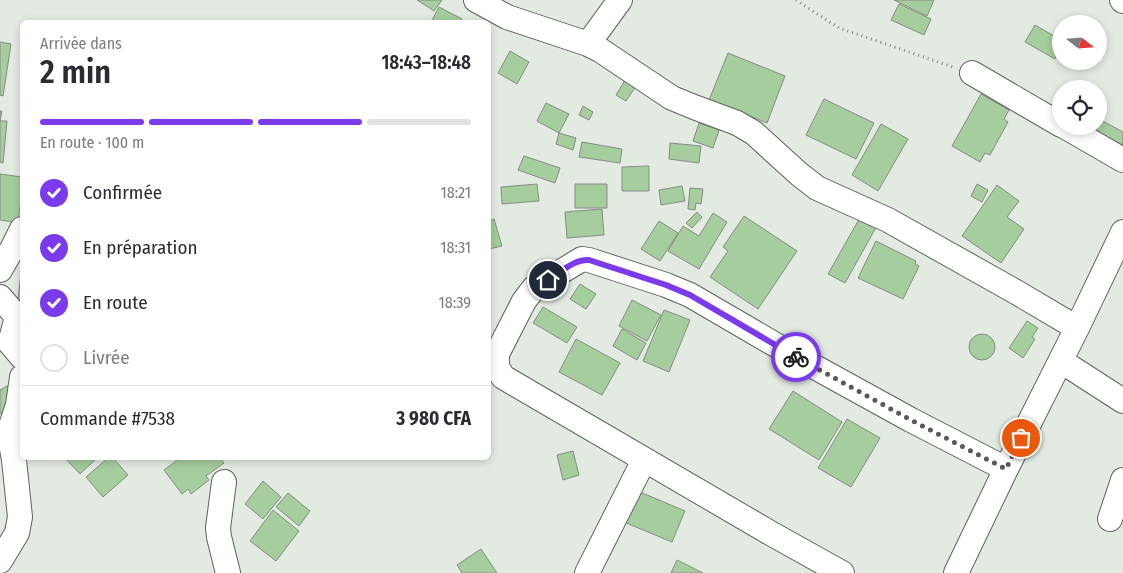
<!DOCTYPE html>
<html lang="fr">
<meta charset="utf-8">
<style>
:root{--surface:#fff;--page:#f2f2f3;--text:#2b2b33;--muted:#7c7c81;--line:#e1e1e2;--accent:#7c3aed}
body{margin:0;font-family:"Fira Sans Condensed",sans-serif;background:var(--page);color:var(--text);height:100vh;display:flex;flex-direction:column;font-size:19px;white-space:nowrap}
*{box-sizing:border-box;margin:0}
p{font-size:16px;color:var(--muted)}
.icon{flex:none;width:28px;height:28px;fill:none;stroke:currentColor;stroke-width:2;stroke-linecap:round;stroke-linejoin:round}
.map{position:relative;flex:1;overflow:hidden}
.drawer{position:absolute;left:20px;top:20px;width:471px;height:440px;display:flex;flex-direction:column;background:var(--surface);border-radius:8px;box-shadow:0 2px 8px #0003}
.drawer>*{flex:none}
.needle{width:32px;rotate:107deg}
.controls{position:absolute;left:1052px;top:15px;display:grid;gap:10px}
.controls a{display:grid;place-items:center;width:55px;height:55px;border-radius:50%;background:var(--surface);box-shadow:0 2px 8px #0003;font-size:25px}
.pin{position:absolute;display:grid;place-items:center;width:42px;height:42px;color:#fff;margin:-21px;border:2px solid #fff;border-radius:50%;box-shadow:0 1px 5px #0007}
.courier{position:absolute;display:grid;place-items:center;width:50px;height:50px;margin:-25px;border:4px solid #7c3aed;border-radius:50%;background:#fff;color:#222;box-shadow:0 1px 6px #0007}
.overview em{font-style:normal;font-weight:600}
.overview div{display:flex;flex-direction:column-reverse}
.overview{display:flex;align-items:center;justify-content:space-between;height:85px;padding:0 20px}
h1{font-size:32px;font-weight:600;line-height:38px}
.bar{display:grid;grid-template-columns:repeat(4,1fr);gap:8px 5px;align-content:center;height:60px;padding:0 20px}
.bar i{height:6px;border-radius:4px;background:var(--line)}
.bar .active{background:var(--accent)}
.bar p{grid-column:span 4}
.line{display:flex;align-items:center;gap:12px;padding:0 20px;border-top:1px solid var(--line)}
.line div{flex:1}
ol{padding:0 20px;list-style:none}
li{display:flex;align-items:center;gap:15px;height:55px}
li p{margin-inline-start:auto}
li .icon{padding:5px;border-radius:50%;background:var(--accent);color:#fff;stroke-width:4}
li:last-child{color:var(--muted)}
li i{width:28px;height:28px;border:2px solid var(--line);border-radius:50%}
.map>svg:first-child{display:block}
</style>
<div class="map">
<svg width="1123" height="573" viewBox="0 0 1123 573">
<rect width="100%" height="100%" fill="#e3eae2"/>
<path fill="#a5cd9d" stroke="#868c85" d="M417,0H442L434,11Z
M894,0H934L927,16Z
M899,4L931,19L924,35L891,20Z
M439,7L462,19L460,22H431Z
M1035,25L1061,40V47L1055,59L1025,42Z
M0,42L11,44L3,96L0,95Z
M510,51L529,62L517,84L498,73Z
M728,53L785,76L767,123L709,100Z
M625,80L636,86L626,101L616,95Z
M981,94L1009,110L1004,119L1008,122L990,155L985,153L980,162L952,146Z
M824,99L874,123L856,159L806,135Z
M546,103L569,114L559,133L537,121Z
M583,106L593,112L589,120L579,115Z
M0,111H2L0,121H7L3,163L0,162Z
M1099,119L1123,132V150L1081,126H1099Z
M699,123L719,130L713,148L693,141Z
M881,124L908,139L878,191L852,175Z
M559,133L576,138L573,150L556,144Z
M582,142L622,149L620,163L579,157Z
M670,143L701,146L699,163L669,159Z
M524,156L560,168L555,183L518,170Z
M649,166V191H622V167Z
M0,174L22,177V190L18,223L0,220Z
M537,184L539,201L502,204L501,187Z
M575,184H607V208H575Z
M977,184L988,190L982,202L971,196Z
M997,185L1019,201L1007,217L1024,229L1001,263L962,236Z
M682,186L685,201L661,205L659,190Z
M690,188L703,189L701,204L696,203L695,210L688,209Z
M602,209L604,235L567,238L565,212Z
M697,212L702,217L692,228L686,223Z
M713,213L727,222L699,269L668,251L683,226L699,236Z
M862,214L878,224L845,283L828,274Z
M744,216L797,251L758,309L710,277L728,251L723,247Z
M494,219L502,246L489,249V221Z
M659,221L678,233L660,261L641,249Z
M876,241L916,261L915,264L919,266L903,299L858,278Z
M21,272L22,273V310H17Z
M580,284L596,294L586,309L570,299Z
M632,300L661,315L647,341L619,326Z
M543,307L577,327L567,343L533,323Z
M664,310L690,320L669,372L643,361Z
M1027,321L1038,328L1032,337L1035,339L1023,358L1009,348Z
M622,329L646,343L637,360L613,346Z
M969 347a13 13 0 1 1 26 0a13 13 0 1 1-26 0Z
M576,339L620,363L602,395L559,372Z
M16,381L18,403L0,414V390Z
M793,391L842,422L819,460L769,429Z
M847,419L880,438L851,487L818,468Z
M573,451L579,475L563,480L557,455Z
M65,458H97L80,474Z
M108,458H113L128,475L103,497L86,477Z
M180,458H220L224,463L206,476L209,480L191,494L188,489L182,494L164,470Z
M263,481L281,497L263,519L245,504Z
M633,489L685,511L672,542L619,520Z
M288,493L310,511L299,526L276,507Z
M273,510L299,531L276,561L250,541Z
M481,549L497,573H462L457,565Z
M677,560L703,573H671Z"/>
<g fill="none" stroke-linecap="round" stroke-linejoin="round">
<g stroke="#5d635c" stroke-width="26">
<path id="minor" d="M476,0L507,17L588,44L600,50L672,98L694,107L737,123L754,133L799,174L817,188L888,220L1016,292L1077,328
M1122,0L1123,1
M588,44L620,0
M972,73L1061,125
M1064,126L1123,160
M0,270L12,249L22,229
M0,297L17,317L10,343L22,357
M1061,361L1123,401
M224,482L218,528L219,537L228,573
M1110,519L1123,480
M0,561L17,533L20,517L14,460L9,432L18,405L22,377
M587,573L644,460
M842,573L772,534L503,377L497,367V354L524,301L534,288L582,259L589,260L666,285L690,295L793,355L911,420L1006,469
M956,573L1006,469L1077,328L1123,232"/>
</g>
<path stroke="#848883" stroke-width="3" stroke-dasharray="1 4" stroke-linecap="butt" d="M796,0L839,28L953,67"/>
<use href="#minor" stroke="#fff" stroke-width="24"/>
</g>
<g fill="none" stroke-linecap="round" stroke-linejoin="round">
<path stroke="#575a56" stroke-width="5" stroke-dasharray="0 9" d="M796,357L911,420L1006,469L1021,438"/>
<path stroke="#7c3aed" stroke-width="6" d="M548,280C561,272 574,259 589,260L666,285L690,295L796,357"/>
</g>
</svg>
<div class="controls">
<a><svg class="needle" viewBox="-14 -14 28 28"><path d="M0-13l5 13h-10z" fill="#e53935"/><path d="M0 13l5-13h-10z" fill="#7c7c81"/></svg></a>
<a><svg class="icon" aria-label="locate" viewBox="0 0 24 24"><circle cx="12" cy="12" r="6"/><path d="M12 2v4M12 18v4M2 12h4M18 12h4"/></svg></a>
</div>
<div class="pin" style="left:1021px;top:438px;background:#ea580c"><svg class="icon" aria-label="bag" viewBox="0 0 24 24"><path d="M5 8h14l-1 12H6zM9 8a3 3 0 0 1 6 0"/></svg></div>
<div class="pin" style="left:548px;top:280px;background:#1f2937"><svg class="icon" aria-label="home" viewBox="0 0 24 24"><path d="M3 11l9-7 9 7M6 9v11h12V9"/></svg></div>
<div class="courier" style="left:796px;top:357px"><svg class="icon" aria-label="bike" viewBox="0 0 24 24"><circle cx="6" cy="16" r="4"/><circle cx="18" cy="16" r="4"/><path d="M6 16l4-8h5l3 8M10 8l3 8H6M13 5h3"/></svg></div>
<section class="drawer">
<div class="overview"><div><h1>2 min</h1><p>Arrivée dans</p></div><em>18:43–18:48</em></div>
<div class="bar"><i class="active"></i><i class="active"></i><i class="active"></i><i></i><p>En route · 100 m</p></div>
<ol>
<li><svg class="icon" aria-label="check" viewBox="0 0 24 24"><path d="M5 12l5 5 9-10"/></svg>Confirmée<p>18:21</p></li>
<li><svg class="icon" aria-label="check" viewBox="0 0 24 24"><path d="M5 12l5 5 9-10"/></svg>En préparation<p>18:31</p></li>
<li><svg class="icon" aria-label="check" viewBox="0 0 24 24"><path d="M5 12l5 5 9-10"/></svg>En route<p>18:39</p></li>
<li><i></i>Livrée</li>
</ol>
<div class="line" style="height:65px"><div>Commande #7538</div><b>3 980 CFA</b></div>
</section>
</div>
